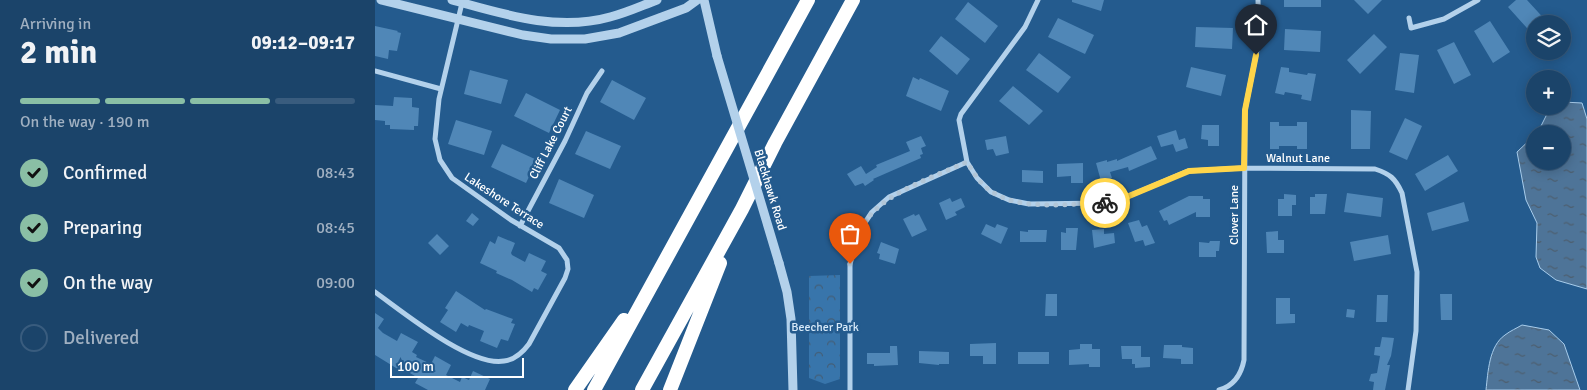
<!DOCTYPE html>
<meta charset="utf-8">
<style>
:root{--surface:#1b446a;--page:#244b70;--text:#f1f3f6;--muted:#a0b0c1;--line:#395c7e;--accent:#8abfa5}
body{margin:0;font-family:Signika,sans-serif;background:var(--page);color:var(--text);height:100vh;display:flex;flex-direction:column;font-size:19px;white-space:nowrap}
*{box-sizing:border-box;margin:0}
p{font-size:16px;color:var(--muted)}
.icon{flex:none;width:28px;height:28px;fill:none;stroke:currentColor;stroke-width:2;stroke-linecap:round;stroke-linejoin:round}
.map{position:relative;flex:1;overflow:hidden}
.side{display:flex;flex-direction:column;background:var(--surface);width:375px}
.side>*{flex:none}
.controls{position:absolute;left:1151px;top:15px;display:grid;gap:10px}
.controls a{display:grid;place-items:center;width:45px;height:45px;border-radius:50%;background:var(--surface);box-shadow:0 2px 12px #0003,0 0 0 1px var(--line);font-size:25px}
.scale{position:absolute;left:15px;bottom:12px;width:134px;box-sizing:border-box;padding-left:5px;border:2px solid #fff;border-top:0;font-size:14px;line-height:18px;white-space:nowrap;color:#fff;-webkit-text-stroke:4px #245b8e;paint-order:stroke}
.pin{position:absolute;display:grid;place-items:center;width:42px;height:42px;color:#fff;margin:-51px -21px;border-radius:50% 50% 50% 0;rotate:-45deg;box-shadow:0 0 5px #0007}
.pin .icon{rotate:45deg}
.courier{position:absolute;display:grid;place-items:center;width:50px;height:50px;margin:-25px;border:4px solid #ffd54a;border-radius:50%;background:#fff;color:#222;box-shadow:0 1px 6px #0007}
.head em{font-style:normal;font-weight:700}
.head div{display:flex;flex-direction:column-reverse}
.head{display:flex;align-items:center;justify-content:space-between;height:85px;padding:0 20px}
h1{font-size:32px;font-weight:700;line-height:38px}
.bar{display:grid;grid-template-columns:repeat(4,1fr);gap:8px 5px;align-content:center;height:60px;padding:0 20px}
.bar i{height:6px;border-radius:4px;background:var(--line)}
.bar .selected{background:var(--accent)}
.bar p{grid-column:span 4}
ol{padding:0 20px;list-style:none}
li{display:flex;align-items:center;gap:15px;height:55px}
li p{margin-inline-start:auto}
li .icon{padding:5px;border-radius:50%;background:var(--accent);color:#111;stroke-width:4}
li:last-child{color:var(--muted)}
li i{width:28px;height:28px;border:2px solid var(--line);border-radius:50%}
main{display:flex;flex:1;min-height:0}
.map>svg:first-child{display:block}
</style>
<main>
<section class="side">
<div class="head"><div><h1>2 min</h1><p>Arriving in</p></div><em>09:12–09:17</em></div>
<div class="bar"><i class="selected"></i><i class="selected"></i><i class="selected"></i><i></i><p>On the way · 190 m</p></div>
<ol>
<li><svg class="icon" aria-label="check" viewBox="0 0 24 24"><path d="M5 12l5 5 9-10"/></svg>Confirmed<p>08:43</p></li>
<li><svg class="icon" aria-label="check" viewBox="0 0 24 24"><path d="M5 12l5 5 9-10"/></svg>Preparing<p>08:45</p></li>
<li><svg class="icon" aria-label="check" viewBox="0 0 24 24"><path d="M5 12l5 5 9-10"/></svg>On the way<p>09:00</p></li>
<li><i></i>Delivered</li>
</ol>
</section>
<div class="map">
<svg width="1212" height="390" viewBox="0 0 1212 390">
<defs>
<pattern id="park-crowns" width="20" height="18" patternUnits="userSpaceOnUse" patternTransform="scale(1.25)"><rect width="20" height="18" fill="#3875ab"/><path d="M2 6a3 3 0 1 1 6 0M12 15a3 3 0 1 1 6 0" fill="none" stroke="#435e77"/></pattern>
<pattern id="water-ripples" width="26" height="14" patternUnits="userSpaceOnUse" patternTransform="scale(1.25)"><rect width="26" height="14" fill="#4e7498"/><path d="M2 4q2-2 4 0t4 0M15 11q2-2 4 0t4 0" fill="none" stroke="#4d5e6e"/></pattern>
</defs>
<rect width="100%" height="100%" fill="#245b8e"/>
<path fill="url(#park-crowns)" d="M465,275V379L450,384L434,378V276Z"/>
<path fill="url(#water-ripples)" stroke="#a8cdec" d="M1188,102L1207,103L1212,119V289L1181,280L1165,268L1161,257L1162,223L1151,200L1142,152L1160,135V161H1188V134H1162L1176,106H1188Z
M1147,325L1174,330L1189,344L1205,390H1111C1113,372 1114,346 1130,335C1135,331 1142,328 1147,325Z"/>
<path fill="#5087b7" d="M697,0H729L726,11L697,2Z
M909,0H946V7H909Z
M979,0H1007L993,14Z
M1141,0H1152L1174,24H1160V37L1133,7Z
M593,2L623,26L610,43L580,19Z
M683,18L719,35L710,54L673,37Z
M1115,21L1135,52L1118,63L1099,31Z
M0,26L23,31L22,32L26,33L22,51L14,50L13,59L0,56Z
M821,27L858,28L857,49L820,47Z
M910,29L946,31L945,52L909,50Z
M999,34L1012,47L985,74L972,60Z
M566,36L595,59L582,75L554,51Z
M1079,42L1096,75L1079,84L1062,50Z
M664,53L696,77L683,93L651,70Z
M1025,53L1044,55L1039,93L1020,90Z
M816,67L851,75L846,96L811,87Z
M906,67L914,68V72L932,75L933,73L941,74L936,101L926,99L927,95L910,92L909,95L900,93Z
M95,70L133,80L126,104L89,94Z
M538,77L544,80L545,78L574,91L566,111L531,96Z
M237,80L271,98L259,120L225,102Z
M638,86L668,111L654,125L624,101Z
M151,93L185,110L174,133L139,116Z
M19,97L37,98V107L44,108L43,126H39V130L15,129V125H10V121L0,120V105L18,106Z
M976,110L996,111L995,149H976Z
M1030,118L1047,126L1032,160L1014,152Z
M81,120L117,131L109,155L73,144Z
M895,122H904V126H922V122H932V149H922V146H904V149H895Z
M827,125H844V146H833V140L826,139Z
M801,130L804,140L810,138L813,148L801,152L798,144L786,147L782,136Z
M211,131L246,146L235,169L200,154Z
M546,136L551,146L546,148L548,154L545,155L546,158L498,179L499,180L490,186L488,183L480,186L472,174L486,166L491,174L502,167L501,165L535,151L531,142Z
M631,136L634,153L621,156L618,149L612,150L610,140Z
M127,144L162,160L151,183L116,167Z
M776,146L782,159L754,171L753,167L735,172L737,178L726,181L721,163L732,160V162L742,159V161Z
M1073,155L1083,171L1050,191L1040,174Z
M708,163V183H696V176L682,177V164Z
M647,170L668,171V183L647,182Z
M184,179L219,195L209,218L174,203Z
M972,193L1008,198L1006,217L969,212Z
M909,194L921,195V205H917V216H903V199H909Z
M940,194H952L950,214H935V197H940Z
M814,196H828V199H835V217H821V212L794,225L792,220L789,221L784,211Z
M575,198L577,202L586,198L590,207L580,212L582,215L571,220L564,203Z
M1089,202L1094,221L1057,231L1052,213Z
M97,213L104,219L98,226L91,221Z
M539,214L540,216L544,214L552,230L537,237L528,219Z
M764,220L767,227L772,225L780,243L770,246L768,240L760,242L753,223Z
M611,224L620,228L622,224L633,228L626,244L606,234Z
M691,228H703L701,250H686V232L691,233Z
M729,229V234L739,233L740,243L719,248L717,230Z
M653,230H672L671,242H645V231L653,232Z
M903,231V240H909V253H892L891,232Z
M62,234L74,246L65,255L53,243Z
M1013,235L1016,254L979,261L975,242Z
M123,236L140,243L136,253L137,255L150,262L154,253L171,261L166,271L172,274L163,290L159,288L157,292L137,280L121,273L122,271L105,263L115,241L120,244Z
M835,241H845L844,251H841V257H824V242L834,243Z
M506,242L524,249L520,264L504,259L505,254L502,253Z
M81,291L110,310L111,309L138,319L136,323L140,324L133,341L126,339L122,348L105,341L109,331L94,325L93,327L86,323L81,332L65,322L73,310L70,308Z
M671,294H682V316H670Z
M1065,294H1077V320H1066Z
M1002,295H1013L1012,322H1001Z
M901,298H915V314H920V323L901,324Z
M972,309L980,310L979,318L971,317Z
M0,313L9,319L3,328L8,333L22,341L26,333L43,342L37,352L42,355L41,357L56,364L60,356L76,365L71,375L85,382L87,377L94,380L98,371L115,379L110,390H53L40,383L43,378L40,376L28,369L26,371L0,355Z
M1007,337L1019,338L1016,356L1012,365H1015L1010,390H998L999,382L994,381L996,374L1002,373L1005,356L999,355L1000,347H1005Z
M621,343V364H608V356H595V344Z
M705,344H717V349H725V367H714V364L694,365V350L705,349Z
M789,345H807V347L818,348V364H806V359L788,358Z
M515,346H522L523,365L499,366V364H492V353H515Z
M746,346H766V357H775V367L760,368V364H757V359H747Z
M544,351L574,352V364H564V365L544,363Z
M643,352H674V364H643Z"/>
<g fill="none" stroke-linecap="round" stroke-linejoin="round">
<path stroke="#b3d1eb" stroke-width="5" d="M663,0L650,27L586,114L584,120L592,162L602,178L616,192L634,200L654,204L730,203L754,196L813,171L869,168L1000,169C1015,174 1020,178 1027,193L1042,272L1041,331L1033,390
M1034,18L1036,28L1069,19L1103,0
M0,71L66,89
M145,226L190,141L212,93L227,71
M0,292C28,312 95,367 129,361C139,360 148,352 154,344L190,278L193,269L192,260L184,248L136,220L77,178L65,160L60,139L64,99L87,3
M475,390V264L485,230L497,212L514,197L592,162
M844,390C859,386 866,375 869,360L870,110L884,40L883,0"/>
<path stroke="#b3d1eb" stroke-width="9" d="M6,0L148,35L176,39H210L244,33L311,8L322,0
M77,0C128,14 182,32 235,17C251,13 266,6 282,0
M329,0L342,56
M404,263L412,292L416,319L418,390"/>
<path stroke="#fff" stroke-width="14" d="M200,390L249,320
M219,390L433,0
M267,390L367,209L400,143L478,0
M295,390L345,263"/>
<path stroke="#b3d1eb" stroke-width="9" d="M342,56L404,263"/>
</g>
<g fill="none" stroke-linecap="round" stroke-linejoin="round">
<path stroke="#b2c6d7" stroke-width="5" stroke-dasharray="0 9" d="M475,264C478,253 480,241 485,231C500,195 559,177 592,162C599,173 605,184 616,191C645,212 696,203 730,203"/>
<path stroke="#ffd54a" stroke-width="6" d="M730,203L754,196L814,171L869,168L870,110L881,55"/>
</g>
<g text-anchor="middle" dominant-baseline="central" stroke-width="5" stroke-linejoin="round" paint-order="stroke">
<g font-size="12" fill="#fff" stroke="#245b8e">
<text transform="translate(176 143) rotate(-63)">Cliff Lake Court</text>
<text x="923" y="158">Walnut Lane</text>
<text transform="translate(395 190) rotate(73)">Blackhawk Road</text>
<text transform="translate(129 201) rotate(33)">Lakeshore Terrace</text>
<text transform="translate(859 215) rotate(-90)">Clover Lane</text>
</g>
<g font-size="12" fill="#d8eaf9" stroke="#245b8e">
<text x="450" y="327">Beecher Park</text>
</g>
</g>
</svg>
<div class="controls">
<a><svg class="icon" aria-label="layers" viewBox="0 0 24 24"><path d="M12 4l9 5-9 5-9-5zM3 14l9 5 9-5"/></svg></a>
<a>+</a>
<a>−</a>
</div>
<div class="scale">100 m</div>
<div class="pin" style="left:475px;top:264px;background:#ea580c"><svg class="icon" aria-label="bag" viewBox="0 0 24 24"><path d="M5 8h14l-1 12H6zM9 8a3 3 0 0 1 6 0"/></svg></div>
<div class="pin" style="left:881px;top:55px;background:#1f2937"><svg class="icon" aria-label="home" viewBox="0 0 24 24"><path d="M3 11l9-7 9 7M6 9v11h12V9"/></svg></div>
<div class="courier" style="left:730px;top:203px"><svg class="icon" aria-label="bike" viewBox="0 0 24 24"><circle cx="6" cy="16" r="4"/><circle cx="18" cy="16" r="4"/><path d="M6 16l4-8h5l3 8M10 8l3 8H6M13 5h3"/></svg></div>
</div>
</main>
